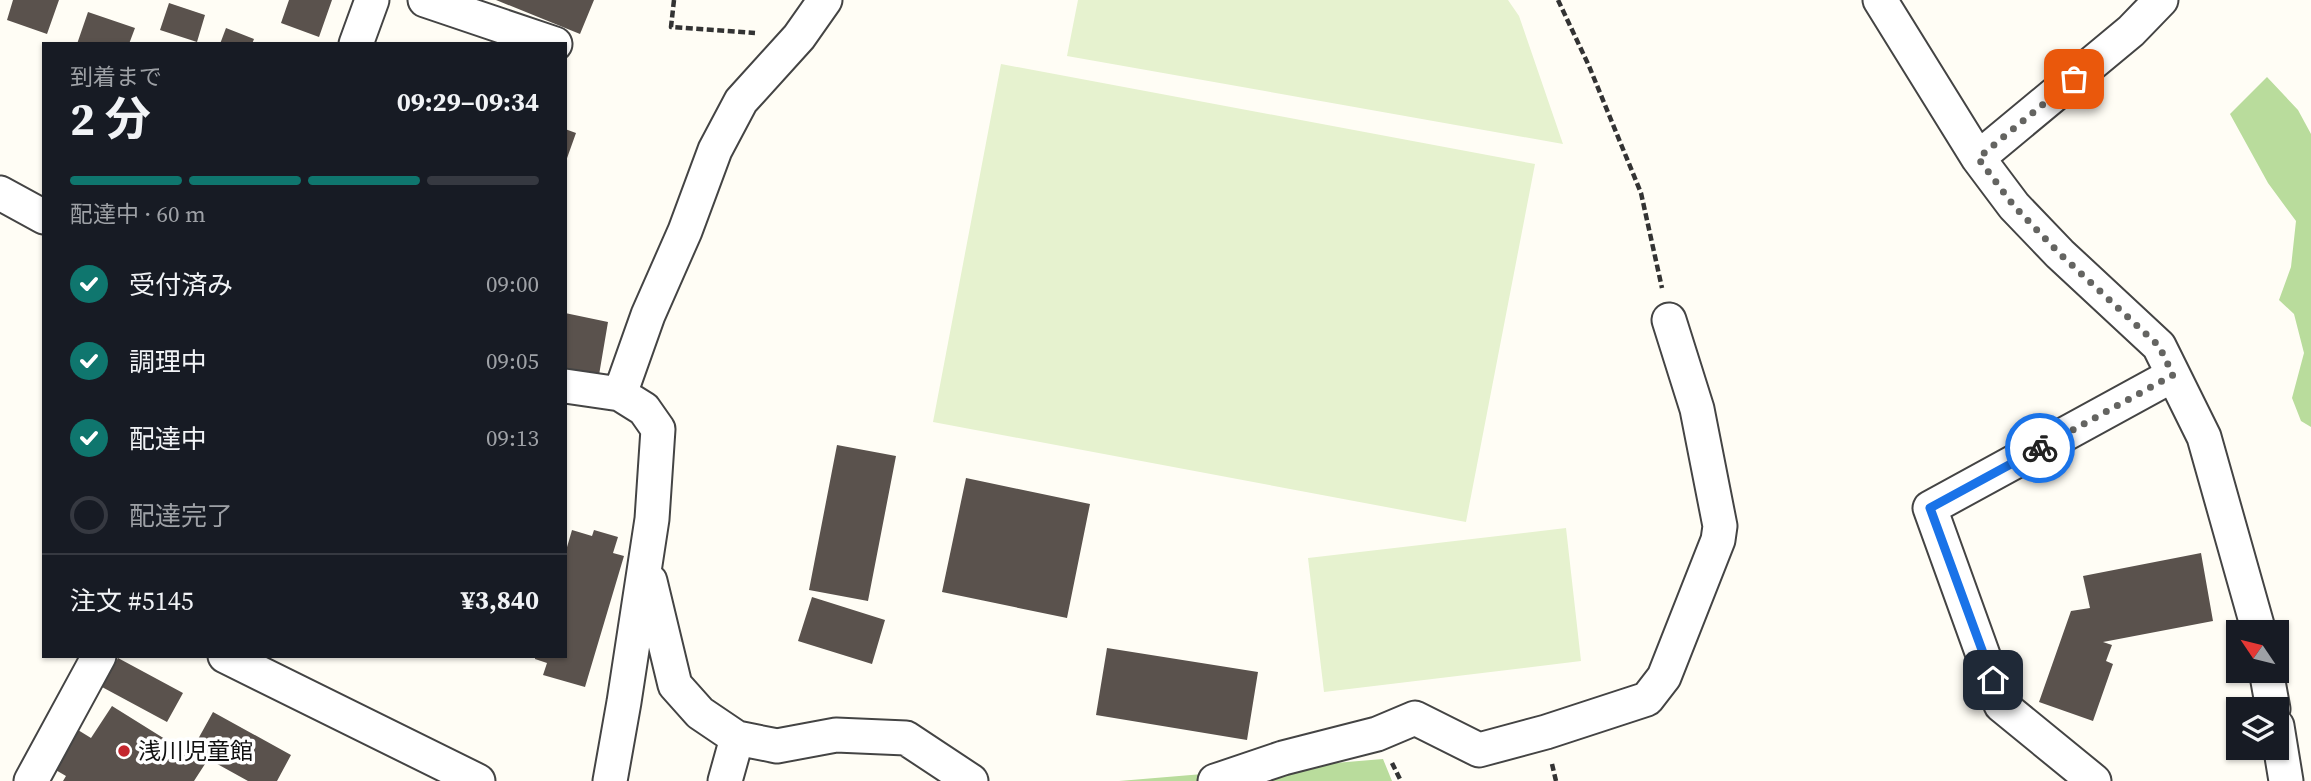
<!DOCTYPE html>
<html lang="ja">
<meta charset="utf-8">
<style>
:root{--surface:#171b24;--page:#242831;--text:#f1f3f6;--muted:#9ea1a6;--line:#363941;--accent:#0f766e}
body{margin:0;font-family:"Source Serif 4","Noto Sans JP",serif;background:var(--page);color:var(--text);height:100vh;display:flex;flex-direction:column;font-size:26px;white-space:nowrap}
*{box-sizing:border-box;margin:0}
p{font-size:23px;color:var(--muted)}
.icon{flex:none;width:38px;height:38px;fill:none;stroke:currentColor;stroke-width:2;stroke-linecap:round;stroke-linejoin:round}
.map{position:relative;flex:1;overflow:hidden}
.details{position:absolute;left:42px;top:42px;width:525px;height:616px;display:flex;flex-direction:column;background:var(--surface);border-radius:0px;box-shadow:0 2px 5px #0004}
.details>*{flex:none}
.needle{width:46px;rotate:305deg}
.tools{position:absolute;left:2226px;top:620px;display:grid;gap:14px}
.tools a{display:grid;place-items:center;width:63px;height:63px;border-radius:0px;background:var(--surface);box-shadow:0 2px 5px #0004;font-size:35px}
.pin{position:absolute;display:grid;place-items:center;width:60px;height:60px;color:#fff;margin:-30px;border-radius:14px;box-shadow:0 4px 10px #0006}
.courier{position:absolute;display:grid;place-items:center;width:70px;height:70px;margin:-35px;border:5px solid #1a73e8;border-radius:50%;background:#fff;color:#222;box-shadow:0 2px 9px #0007}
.headline em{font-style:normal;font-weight:700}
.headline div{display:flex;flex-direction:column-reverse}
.headline{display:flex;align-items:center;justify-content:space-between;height:119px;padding:0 28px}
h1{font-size:46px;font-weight:700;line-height:52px}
.bar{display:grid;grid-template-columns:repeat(4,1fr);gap:10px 7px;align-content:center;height:84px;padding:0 28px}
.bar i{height:9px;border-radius:5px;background:var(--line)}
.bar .selected{background:var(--accent)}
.bar p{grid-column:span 4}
.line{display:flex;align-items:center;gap:18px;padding:0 28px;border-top:2px solid var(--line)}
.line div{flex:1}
ol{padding:0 28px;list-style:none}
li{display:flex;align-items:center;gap:21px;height:77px}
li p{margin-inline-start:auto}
li .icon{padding:7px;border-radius:50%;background:var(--accent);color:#fff;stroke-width:4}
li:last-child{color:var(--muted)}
li i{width:38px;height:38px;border:4px solid var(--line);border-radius:50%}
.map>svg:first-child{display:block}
</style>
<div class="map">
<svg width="2311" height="781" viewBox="0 0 2311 781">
<rect width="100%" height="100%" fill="#fffdf5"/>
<path fill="#b9dc9c" d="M2267,77L2298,110L2311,134V427L2301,421L2292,398L2304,353L2294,314L2279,300L2291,267L2296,221L2268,183L2230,114Z
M1383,759L1392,781H1119Z"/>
<path fill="#e6f2cf" d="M1078,0H1508L1519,16L1563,144L1067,56Z
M1001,64L1535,164L1466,522L933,422Z
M1566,528L1581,661L1324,692L1308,558Z"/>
<path fill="#5a524d" d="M13,0H59L47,34L7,20Z
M289,0H332L319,37L281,23Z
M496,0H594L580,34Z
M169,3L205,15L197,42L160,30Z
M88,12L135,28L129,44H77Z
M226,28L254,39L252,44H220Z
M565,129L576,133L566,161L565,160Z
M565,313L608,322L599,375L565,369Z
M837,445L896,456L868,601L809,590Z
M966,478L1090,504L1067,618L942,592Z
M572,530L592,536L594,530L618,537L613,553L624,556L585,687L543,675L547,663L535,659V656H565V554Z
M2201,553L2213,621L2103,642L2112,645L2106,661L2113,664L2093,721L2039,702L2071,611L2090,608L2083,576Z
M812,597L885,620L872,664L798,641Z
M1107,648L1258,672L1247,740L1096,715Z
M118,658L183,693L167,722L102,687Z
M112,706L205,764L194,781H63L66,776L54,769L78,730L91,738Z
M213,712L291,755L277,781H248L192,750Z"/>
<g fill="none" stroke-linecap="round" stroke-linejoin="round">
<g stroke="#444" stroke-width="37">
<path id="minor" d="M425,0L555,44
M1880,0L1978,158L2014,206L2060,254L2159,346L2204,437L2259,632
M356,44L372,0
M1978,158L2131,31L2161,0
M0,193L44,217
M565,386L620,394L644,409L658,429L652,519L624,702L610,781
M620,394L648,315L685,231L715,150L741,101L799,37L825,0
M650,581L675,685L700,713L737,738L777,746L836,735L906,738L971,781
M225,656L478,781
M2266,670L2273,709
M2277,726L2286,781
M31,781L99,656
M725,781L737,738
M1215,781L1283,758L1377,734L1415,718L1479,750L1546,732L1647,699L1664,677L1718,540L1720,526L1697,409L1669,320
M2094,781L2001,705L1930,508L2173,375"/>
</g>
<path stroke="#333" stroke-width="4.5" stroke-dasharray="7 3.5" stroke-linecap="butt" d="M674,0L671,27L755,33
M1558,0L1589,66L1641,193L1662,288
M1392,763L1401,781
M1552,764L1556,781"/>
<use href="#minor" stroke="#fff" stroke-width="33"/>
</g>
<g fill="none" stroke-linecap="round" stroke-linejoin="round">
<path stroke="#646461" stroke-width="7" stroke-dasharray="0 12.6" d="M2040,448L2173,375L2159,346L2060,254L2014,206L1978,158L2074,79"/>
<path stroke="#1a73e8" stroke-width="9" d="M1993,680L1930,508L2040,448"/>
</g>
<circle fill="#c4262e" stroke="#fff" stroke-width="2.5" cx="124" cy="751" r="7"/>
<g text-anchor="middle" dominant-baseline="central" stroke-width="7" stroke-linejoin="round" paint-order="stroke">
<g font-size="23" fill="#111" stroke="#fff" text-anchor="start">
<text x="138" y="751">浅川児童館</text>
</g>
</g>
</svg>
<div class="tools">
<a><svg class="needle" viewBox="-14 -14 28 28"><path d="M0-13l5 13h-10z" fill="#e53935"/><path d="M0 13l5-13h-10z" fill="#9ea1a6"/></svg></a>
<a><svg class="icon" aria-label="layers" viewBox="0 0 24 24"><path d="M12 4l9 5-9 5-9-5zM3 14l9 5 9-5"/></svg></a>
</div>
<div class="pin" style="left:2074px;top:79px;background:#ea580c"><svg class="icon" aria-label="bag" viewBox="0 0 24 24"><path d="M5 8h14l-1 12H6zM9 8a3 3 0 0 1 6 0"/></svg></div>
<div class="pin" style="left:1993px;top:680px;background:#1f2937"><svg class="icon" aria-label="home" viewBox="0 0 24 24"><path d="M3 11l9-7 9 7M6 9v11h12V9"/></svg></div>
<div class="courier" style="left:2040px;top:448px"><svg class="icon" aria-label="bike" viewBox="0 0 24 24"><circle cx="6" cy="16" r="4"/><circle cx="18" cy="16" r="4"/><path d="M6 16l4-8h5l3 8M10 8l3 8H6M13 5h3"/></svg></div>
<section class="details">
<div class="headline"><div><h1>2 分</h1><p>到着まで</p></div><em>09:29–09:34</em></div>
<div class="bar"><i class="selected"></i><i class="selected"></i><i class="selected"></i><i></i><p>配達中 · 60 m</p></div>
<ol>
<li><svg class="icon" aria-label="check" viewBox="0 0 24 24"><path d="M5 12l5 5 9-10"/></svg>受付済み<p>09:00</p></li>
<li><svg class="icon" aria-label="check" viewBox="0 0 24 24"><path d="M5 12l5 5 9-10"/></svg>調理中<p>09:05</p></li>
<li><svg class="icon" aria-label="check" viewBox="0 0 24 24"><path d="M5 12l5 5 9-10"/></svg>配達中<p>09:13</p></li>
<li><i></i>配達完了</li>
</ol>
<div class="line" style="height:91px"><div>注文 #5145</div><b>¥3,840</b></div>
</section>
</div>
